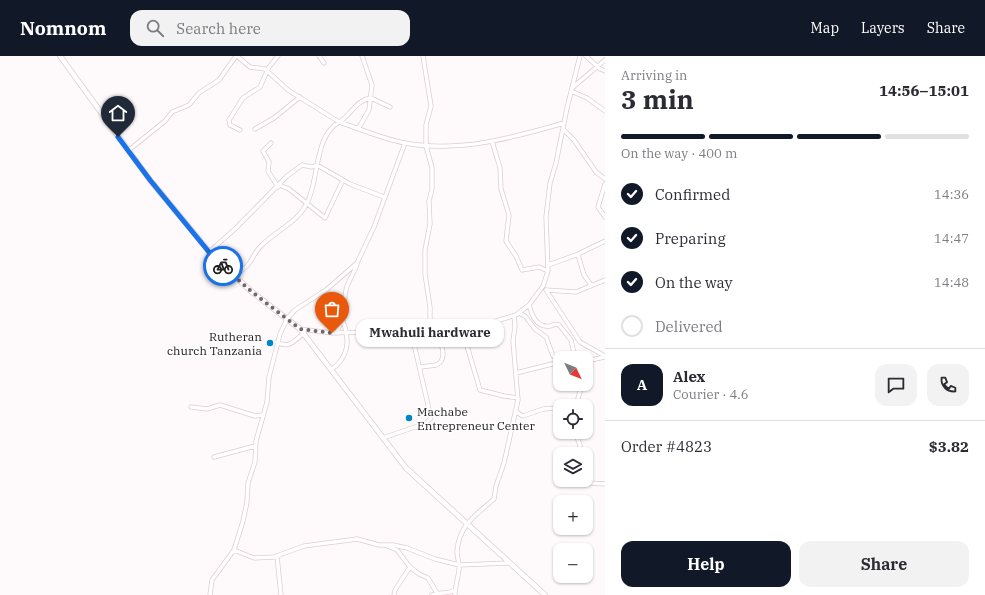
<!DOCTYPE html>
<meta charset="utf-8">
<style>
:root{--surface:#fff;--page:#f2f2f3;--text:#2b2b33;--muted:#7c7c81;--line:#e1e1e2;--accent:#111827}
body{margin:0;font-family:"IBM Plex Serif",serif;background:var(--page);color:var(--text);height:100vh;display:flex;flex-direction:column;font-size:15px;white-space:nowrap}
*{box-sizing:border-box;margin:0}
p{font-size:13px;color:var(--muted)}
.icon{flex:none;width:22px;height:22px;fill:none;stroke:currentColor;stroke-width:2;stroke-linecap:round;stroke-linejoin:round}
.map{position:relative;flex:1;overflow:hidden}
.drawer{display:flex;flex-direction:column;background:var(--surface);width:380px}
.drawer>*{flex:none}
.needle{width:26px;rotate:133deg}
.controls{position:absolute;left:553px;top:295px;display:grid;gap:8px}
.controls a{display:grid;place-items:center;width:40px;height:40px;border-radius:8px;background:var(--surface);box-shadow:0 1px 3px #0004;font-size:20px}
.pin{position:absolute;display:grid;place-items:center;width:34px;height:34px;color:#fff;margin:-41px -17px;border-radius:50% 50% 50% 0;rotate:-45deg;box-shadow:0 0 4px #0007}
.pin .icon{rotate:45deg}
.courier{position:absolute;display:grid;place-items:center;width:40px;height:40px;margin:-20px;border:3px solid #1a73e8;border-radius:50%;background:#fff;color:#222;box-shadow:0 1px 5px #0007}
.bubble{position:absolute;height:28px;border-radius:12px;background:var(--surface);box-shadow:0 1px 3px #0004;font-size:13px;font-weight:700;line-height:28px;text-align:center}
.overview em{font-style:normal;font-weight:700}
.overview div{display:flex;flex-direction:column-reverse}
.overview{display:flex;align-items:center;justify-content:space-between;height:68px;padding:0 16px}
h1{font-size:26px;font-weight:700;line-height:30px}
.bar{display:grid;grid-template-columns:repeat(4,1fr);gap:6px 4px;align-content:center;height:48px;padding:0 16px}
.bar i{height:5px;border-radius:3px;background:var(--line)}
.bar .current{background:var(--accent)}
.bar p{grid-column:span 4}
.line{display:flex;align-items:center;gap:10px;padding:0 16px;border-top:1px solid var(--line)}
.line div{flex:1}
.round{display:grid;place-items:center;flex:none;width:42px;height:42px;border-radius:12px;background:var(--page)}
ol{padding:0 16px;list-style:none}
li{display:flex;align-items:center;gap:12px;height:44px}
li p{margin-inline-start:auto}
li .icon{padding:4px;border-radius:50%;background:var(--accent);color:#fff;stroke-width:4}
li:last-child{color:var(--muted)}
li i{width:22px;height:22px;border:2px solid var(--line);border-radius:50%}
.button{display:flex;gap:8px;margin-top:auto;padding:8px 16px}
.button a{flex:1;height:46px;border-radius:12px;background:var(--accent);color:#fff;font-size:16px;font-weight:700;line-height:46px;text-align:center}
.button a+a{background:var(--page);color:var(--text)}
header{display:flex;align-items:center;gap:24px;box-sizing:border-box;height:56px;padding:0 20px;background:var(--accent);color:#fff}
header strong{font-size:19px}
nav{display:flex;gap:22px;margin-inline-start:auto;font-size:14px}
.search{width:280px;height:36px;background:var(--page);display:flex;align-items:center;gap:10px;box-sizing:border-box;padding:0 14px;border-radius:12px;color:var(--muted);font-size:15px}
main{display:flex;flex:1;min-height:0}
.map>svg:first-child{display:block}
</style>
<header>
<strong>Nomnom</strong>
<div class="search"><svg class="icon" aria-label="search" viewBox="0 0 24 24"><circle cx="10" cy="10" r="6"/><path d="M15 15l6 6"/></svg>Search here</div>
<nav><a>Map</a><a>Layers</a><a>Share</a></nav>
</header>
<main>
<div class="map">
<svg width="605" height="539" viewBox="0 0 605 539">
<rect width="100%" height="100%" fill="#fefafb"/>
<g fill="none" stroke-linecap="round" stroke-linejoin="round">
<g stroke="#deccd3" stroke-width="5">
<path id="street" d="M237,0L250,11L265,13L288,34L339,66C351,60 354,45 371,42L390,51
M319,0L324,7
M423,0L431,50L426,69V90L432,112V133L429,145L430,168L425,194V218L430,251V274
M586,0L600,13L605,15
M572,32L605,4
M571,35L587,42L605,55
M255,73L274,62L300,41
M358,73L369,54L372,29L362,0
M563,73L574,84L596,116L605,123
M240,74L230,69L229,64L243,42L260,31L269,11L278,0
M492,85L500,112L501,133L509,159L506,185L516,200L522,214L539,211L548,215
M271,87L263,95L269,106L268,115L278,131
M129,94L165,65L172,56L189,49L199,37L219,24L236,0
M605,128L598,151L605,161
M279,129L289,133L325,162L343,124
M209,196L236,172L287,120L302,109L312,111L317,109L350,128L384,141
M578,199L584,219L591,229
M548,209L576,199L605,185
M234,220C239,216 247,212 250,206C254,200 256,194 262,189C276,175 298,166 307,147C319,125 314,80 339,66C361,73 382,83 405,87C459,97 512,82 564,67
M546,234L580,286L605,300
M546,234L576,236L605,224
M529,249C532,259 536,272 550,270C554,269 555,267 559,269L571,284L575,302
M519,257L525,260L535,273L546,281L553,300L560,306
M300,273L332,277L446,274L496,265L516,259L529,249L543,230L548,215L546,161L550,127L556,107L567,52L580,0
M458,273L465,283L480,334L504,340L518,342
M336,277C345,263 343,250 346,234C347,227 355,216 357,208
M277,286C289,293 294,285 304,277
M586,305L605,301
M421,311C426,310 432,310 436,309C450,304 439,282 436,274
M331,314C349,301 350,285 343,265
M516,317L560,306
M576,350L582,328
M191,351L207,353L220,349L255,360L262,359
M516,356L523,360L543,353L560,352
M575,376L580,389L579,398
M383,382L426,367L431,362L411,275
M214,401L255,390
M585,424L590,427L605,428
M385,489L397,494L410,511L419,518L428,522L438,539
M234,494L254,502L274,501L304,490L357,483L379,489H393L407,492L435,503L459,509L509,507
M277,500L281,539
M210,539L212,524L234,494L243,465L247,446L248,427L255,406L256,385L267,346L269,321L280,278L287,263L295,254L326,234L357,207L374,171L405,87
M394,539L395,534L410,511
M432,539C440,535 447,539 455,534
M455,539C455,530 458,523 459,514C460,508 457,502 457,495C459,469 476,459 494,443L496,430L504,407L518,344L513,285L515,270L514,260"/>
</g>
<g stroke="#deccd3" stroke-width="6">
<path id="secondary" d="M60,0L150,124L212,199L252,236L300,273L406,412L545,539"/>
</g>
<use href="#street" stroke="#fff" stroke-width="3.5"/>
<use href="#secondary" stroke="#fff" stroke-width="4.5"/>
</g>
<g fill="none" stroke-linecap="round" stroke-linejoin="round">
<path stroke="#6e696b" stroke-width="4" stroke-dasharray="0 7.2" d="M223,210L252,236L300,273L332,277"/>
<path stroke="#1a73e8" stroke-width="5" d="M118,81L150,124L209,196L223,210"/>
</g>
<g fill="#0084cb" stroke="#fff" stroke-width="1.5">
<circle cx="270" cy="287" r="4"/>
<circle cx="409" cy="362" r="4"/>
</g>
<g text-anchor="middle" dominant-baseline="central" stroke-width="3" stroke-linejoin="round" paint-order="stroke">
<g font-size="12" fill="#211b1d" stroke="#fff" text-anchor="end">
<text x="262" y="280">Rutheran<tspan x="262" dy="14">church Tanzania</tspan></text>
<text x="417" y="355" text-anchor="start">Machabe<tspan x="417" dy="14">Entrepreneur Center</tspan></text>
</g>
</g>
</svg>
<div class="controls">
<a><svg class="needle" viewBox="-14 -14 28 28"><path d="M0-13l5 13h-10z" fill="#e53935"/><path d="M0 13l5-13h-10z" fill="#7c7c81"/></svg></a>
<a><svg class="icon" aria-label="locate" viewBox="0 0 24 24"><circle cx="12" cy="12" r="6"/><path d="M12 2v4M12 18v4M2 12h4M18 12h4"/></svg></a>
<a><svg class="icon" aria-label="layers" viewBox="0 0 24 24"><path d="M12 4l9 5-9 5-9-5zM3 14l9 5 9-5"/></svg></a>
<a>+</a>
<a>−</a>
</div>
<div class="pin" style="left:332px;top:277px;background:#ea580c"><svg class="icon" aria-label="bag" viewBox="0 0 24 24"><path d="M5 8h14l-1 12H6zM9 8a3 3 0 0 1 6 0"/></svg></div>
<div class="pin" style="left:118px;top:81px;background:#1f2937"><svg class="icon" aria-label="home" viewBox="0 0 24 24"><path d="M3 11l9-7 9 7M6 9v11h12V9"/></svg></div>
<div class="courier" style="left:223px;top:210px"><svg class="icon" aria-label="bike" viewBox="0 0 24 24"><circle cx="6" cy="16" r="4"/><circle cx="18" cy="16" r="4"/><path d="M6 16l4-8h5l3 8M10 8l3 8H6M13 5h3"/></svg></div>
<div class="bubble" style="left:356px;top:263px;width:148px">Mwahuli hardware</div>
</div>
<section class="drawer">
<div class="overview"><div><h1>3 min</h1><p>Arriving in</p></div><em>14:56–15:01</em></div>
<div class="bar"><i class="current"></i><i class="current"></i><i class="current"></i><i></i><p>On the way · 400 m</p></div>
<ol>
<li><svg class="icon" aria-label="check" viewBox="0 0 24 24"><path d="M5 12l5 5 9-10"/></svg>Confirmed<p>14:36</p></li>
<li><svg class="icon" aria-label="check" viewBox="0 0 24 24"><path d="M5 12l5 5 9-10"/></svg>Preparing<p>14:47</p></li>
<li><svg class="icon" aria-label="check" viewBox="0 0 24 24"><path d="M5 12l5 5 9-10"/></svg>On the way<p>14:48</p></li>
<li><i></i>Delivered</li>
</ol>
<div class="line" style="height:72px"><b class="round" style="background:var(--accent);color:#fff">A</b><div><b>Alex</b><p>Courier · 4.6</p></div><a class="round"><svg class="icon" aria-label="chat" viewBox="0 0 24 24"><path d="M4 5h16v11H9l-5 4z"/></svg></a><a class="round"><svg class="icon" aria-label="phone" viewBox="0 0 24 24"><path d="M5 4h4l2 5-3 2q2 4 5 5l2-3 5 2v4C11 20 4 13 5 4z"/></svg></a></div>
<div class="line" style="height:52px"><div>Order #4823</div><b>$3.82</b></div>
<div class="button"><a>Help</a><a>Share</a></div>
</section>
</main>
